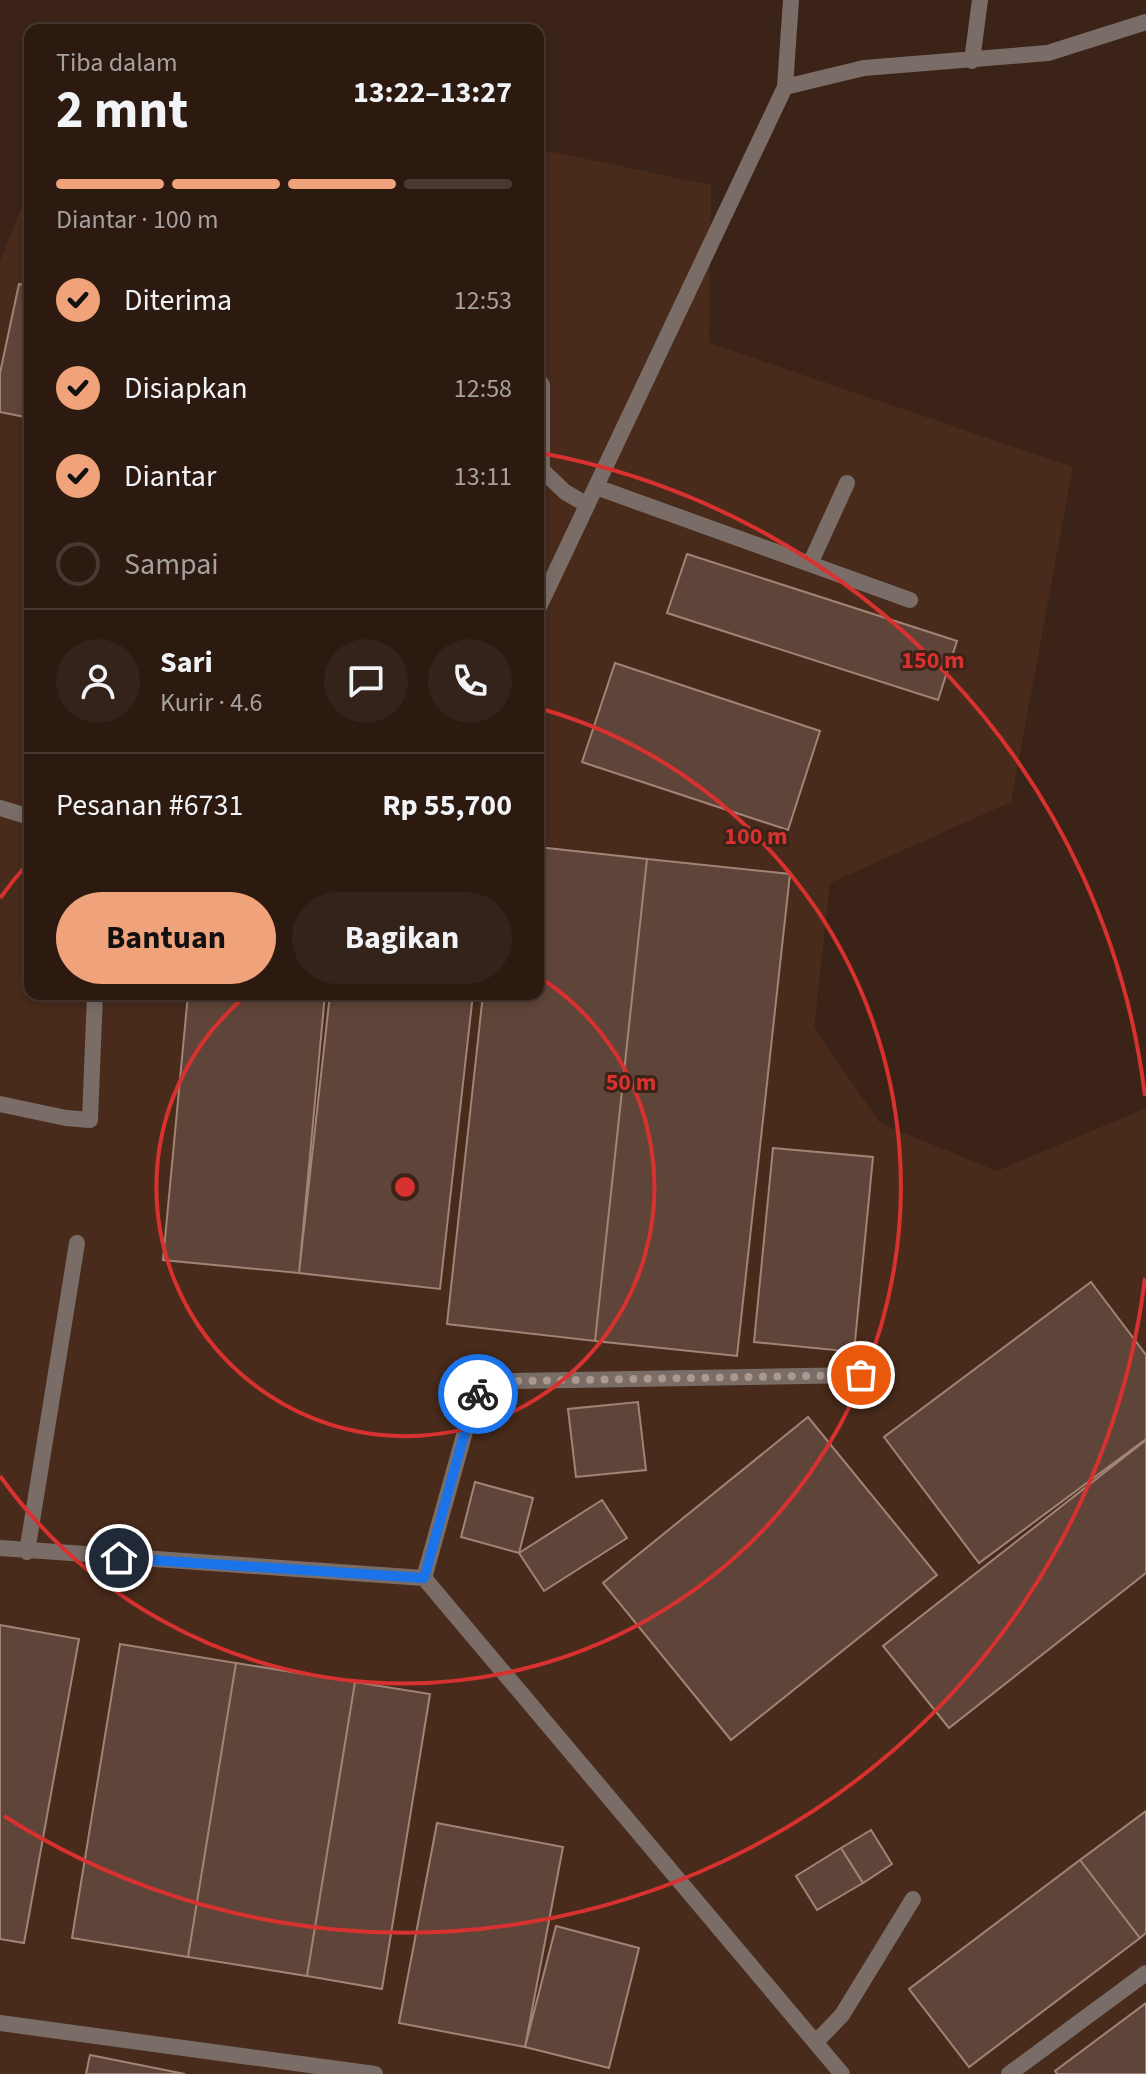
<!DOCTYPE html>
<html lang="id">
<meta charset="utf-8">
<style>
:root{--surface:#2c1a11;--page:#34231a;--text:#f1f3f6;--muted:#a6a19f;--line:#483831;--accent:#f0a27a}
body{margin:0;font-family:"Source Sans 3",sans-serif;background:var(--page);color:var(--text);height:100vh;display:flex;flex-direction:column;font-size:30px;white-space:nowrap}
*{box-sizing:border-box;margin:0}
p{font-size:26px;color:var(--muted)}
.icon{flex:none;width:44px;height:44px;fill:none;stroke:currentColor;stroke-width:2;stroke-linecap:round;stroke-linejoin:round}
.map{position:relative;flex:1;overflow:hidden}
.details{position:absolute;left:24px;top:24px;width:520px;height:976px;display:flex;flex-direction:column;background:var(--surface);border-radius:16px;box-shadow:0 4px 12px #0003,0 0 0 2px var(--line)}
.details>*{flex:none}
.pin{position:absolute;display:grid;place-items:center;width:68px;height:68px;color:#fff;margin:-34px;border:4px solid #fff;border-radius:50%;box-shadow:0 2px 8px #0007}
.courier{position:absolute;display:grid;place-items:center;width:80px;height:80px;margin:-40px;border:6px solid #1a73e8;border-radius:50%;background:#fff;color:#222;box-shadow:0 2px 10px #0007}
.headline em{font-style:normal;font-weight:700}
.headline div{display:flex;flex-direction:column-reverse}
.headline{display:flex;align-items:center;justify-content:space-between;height:136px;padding:0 32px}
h1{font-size:52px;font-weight:700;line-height:60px}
.bar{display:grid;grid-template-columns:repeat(4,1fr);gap:12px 8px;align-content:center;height:96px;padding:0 32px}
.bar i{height:10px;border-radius:6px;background:var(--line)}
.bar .selected{background:var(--accent)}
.bar p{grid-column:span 4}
.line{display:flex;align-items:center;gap:20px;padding:0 32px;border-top:2px solid var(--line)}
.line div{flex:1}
.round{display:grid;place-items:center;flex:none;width:84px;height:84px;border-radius:42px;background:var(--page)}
ol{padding:0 32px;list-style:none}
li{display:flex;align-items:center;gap:24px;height:88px}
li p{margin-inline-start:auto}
li .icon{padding:8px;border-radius:50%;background:var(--accent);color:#111;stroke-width:4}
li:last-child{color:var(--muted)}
li i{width:44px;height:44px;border:4px solid var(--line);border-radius:50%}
.primary-button{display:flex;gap:16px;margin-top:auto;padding:16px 32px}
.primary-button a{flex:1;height:92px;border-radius:48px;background:var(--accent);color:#111;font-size:32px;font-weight:700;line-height:92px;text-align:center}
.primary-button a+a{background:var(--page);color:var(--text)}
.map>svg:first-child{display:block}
</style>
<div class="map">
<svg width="1146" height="2074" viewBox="0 0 1146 2074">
<rect width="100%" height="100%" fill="#3b2317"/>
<path fill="#482b1b" d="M538,149L711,185L709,343L1073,467L1011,802L830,883L814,1028L880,1123L997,1171L1146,1108V2074H0V261L30,186V994H538Z"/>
<path fill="#5f4539" stroke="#a18475" stroke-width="2" d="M19,284L30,286V418L0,412V373Z
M687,554L957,641L938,700L667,613Z
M615,663L820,731L788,830L582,762Z
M538,847L647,859L595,1341L447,1324L483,994H538Z
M647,859L790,874L737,1356L595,1341Z
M188,994H325L299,1273L163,1260Z
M330,994H473L440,1289L299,1273Z
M773,1148L873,1157L854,1352L754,1342Z
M1091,1282L1146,1355V1439L979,1563L884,1437Z
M638,1402L646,1470L576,1477L568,1409Z
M808,1417L937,1575L731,1740L603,1583Z
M1146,1440V1573L949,1728L883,1646Z
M475,1482L533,1498L519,1553L461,1537Z
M602,1500L627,1538L544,1591L519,1553Z
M0,1625L79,1639L24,1943L0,1939Z
M120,1644L236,1663L188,1957L72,1938Z
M236,1663L355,1682L307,1976L188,1957Z
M355,1682L430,1694L382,1989L307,1976Z
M1146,1811V1933L1140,1938L1080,1860Z
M437,1823L563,1847L525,2047L399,2023Z
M871,1830L892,1864L863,1883L841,1848Z
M841,1848L863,1883L817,1910L796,1876Z
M1080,1860L1140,1938L969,2067L909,1989Z
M556,1926L639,1948L609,2068L525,2047Z
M1146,2003V2074H1057L1055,2071Z
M90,2055L185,2074H86Z"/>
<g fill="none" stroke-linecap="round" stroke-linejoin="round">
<path stroke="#7a6d67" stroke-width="16" d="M538,380L542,385V470L565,492L587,505
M596,487L910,600
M810,564L847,483
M0,1104L66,1118L90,1120L95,994
M0,1548L424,1578L842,2074
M27,1552L77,1243
M424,1578L475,1396L492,1385L513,1381L861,1375L885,1377
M0,2023L375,2074
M817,2041L842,2015L913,1899
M1009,2074L1146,1973"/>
<path stroke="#7a6d67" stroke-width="16" d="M972,61L980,0
M785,87L791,0
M538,609L785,87L864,68L1048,53L1146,22
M0,808L30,817"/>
</g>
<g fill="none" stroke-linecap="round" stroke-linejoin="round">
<path stroke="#ab988f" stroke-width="8" stroke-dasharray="0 14.4" d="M478,1394L492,1385L513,1381L861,1375"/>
<path stroke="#1a73e8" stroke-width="10" d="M119,1558L424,1578L475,1396L478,1394"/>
</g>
<g fill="none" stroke="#d73130" stroke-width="4">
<path d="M539 977A249 249 0 1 1 247 995"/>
<path d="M0 898A497 497 0 0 1 30 861M542 709A497 497 0 1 1 0 1476"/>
<path d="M1145 1278A746 746 0 0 1 4 1816M541 453A746 746 0 0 1 1145 1096"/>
</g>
<circle cx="405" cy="1187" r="12" fill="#d73130" stroke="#3b2317" stroke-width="4"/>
<g font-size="24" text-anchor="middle" font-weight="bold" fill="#d73130" stroke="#3b2317" stroke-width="6" stroke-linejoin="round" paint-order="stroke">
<text x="933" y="668">150 m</text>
<text x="756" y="844">100 m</text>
<text x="631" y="1090">50 m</text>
</g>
</svg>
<div class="pin" style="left:861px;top:1375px;background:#ea580c"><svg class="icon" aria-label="bag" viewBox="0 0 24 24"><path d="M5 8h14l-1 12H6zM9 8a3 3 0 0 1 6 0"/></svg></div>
<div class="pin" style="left:119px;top:1558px;background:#1f2937"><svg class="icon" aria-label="home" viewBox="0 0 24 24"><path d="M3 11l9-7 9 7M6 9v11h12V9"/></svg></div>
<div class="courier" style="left:478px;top:1394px"><svg class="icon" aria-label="bike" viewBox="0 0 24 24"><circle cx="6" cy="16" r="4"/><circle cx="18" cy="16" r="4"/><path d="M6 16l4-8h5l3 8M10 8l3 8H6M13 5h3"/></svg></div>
<section class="details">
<div class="headline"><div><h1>2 mnt</h1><p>Tiba dalam</p></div><em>13:22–13:27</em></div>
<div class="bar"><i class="selected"></i><i class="selected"></i><i class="selected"></i><i></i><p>Diantar · 100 m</p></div>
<ol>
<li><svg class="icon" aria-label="check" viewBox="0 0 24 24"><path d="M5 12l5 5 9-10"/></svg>Diterima<p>12:53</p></li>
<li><svg class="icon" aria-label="check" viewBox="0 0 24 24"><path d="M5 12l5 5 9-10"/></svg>Disiapkan<p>12:58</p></li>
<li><svg class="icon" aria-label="check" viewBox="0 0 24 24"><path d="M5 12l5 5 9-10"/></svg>Diantar<p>13:11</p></li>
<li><i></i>Sampai</li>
</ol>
<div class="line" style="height:144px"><a class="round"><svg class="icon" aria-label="person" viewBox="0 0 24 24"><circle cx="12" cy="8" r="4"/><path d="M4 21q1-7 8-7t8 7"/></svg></a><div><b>Sari</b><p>Kurir · 4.6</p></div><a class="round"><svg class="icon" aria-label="chat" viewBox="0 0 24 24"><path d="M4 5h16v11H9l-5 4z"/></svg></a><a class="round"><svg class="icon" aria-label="phone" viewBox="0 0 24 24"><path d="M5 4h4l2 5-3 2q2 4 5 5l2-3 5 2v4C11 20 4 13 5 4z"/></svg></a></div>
<div class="line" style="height:104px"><div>Pesanan #6731</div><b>Rp 55,700</b></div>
<div class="primary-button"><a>Bantuan</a><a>Bagikan</a></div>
</section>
</div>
